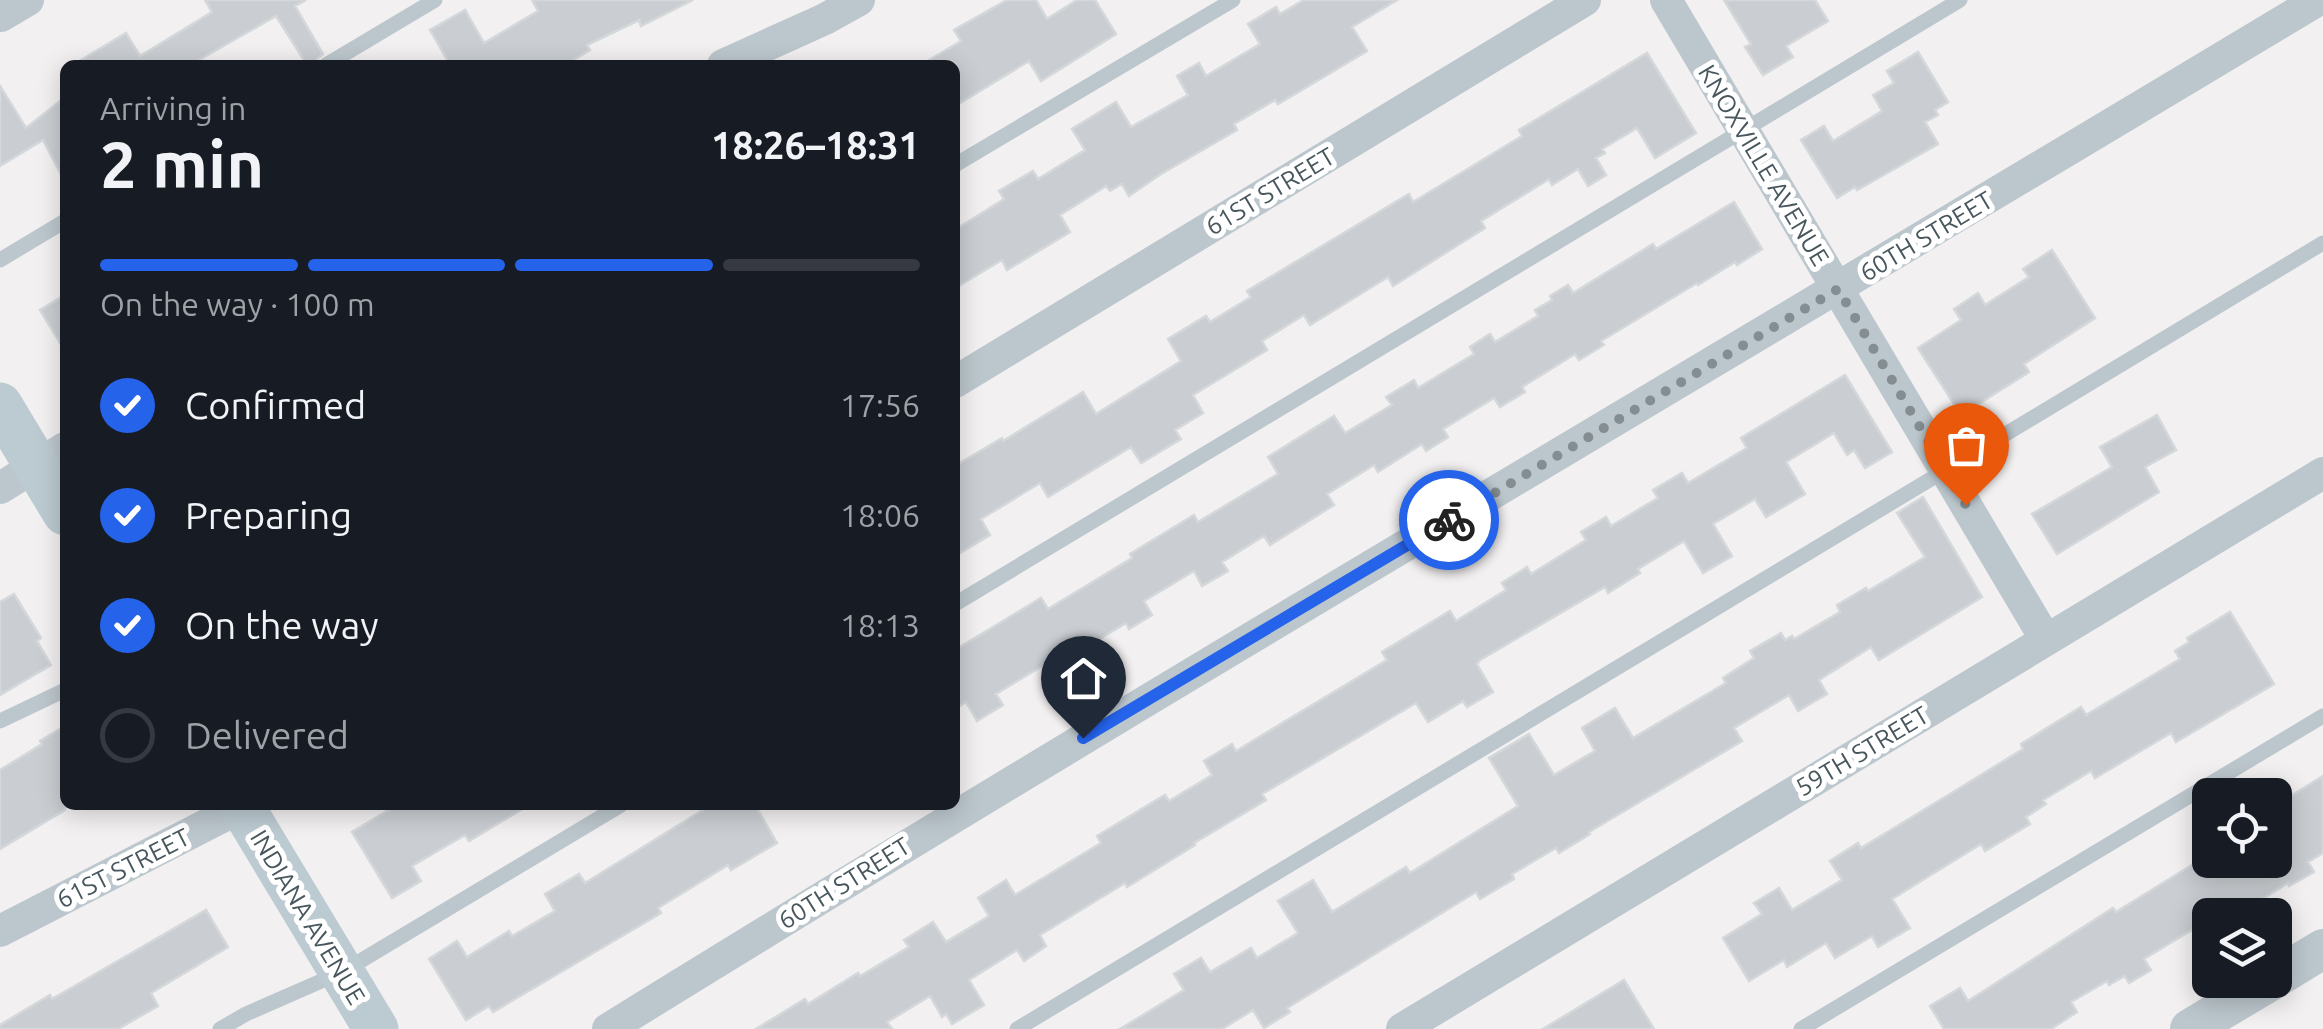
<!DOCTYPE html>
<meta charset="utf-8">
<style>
:root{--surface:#171b24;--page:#242831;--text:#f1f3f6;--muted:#9ea1a6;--line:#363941;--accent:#2563eb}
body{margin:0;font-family:Ubuntu,sans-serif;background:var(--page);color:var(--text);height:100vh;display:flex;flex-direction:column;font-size:38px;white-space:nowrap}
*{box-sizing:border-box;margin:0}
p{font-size:32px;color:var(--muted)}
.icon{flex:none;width:55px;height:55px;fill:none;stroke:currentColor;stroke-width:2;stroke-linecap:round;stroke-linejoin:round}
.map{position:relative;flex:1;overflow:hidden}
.side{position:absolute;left:60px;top:60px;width:900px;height:750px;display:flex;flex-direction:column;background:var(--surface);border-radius:15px;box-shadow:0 5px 25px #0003}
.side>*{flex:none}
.controls{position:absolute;left:2192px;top:778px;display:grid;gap:20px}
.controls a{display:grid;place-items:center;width:100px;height:100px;border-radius:15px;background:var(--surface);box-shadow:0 5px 25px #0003;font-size:50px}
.pin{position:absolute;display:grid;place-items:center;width:85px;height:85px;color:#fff;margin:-102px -42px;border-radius:50% 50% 50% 0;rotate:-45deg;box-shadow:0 0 10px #0007}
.pin .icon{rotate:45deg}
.courier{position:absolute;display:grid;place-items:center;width:100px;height:100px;margin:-50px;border:8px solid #2563eb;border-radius:50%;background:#fff;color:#222;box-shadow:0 2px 12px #0007}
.overview em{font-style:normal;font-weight:600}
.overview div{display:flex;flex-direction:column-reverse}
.overview{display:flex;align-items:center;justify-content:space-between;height:170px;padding:0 40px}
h1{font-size:65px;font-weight:600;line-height:75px}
.bar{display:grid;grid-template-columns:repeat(4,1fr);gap:15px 10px;align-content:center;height:120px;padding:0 40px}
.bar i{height:12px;border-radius:8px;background:var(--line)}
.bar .on{background:var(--accent)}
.bar p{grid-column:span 4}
ol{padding:0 40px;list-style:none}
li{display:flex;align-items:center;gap:30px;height:110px}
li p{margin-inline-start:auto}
li .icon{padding:10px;border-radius:50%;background:var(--accent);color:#fff;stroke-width:4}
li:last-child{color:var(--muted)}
li i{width:55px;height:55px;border:5px solid var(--line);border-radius:50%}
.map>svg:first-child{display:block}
</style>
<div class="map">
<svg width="2323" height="1029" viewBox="0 0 2323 1029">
<rect width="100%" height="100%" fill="#f2f0f1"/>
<path fill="#caced2" stroke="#d4d8db" stroke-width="2.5" d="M205,0H306L295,6L323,54L317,59L315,65H307L276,16L190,65H73L126,33L140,56L212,12Z
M532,0H693L641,26L639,20L587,45L590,50L565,65H446L449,63L430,30L465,10L484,43L538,11Z
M1007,0H1036L1047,19L1077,0H1095L1116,34L1041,81L1029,61L955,106V65H921L961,41L954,30Z
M1304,0H1397L1352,27L1367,51L1278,104L1275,100L1234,124L1237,130L1161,174L1129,196L1122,184L1110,191L1106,186L1060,215L1070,232L1007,270L1002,260L955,288V230L1004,199L999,191L1033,171L1038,179L1085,150L1072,129L1116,102L1131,127L1188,95L1177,76L1199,63L1206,76L1260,44L1248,24L1276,7L1280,14Z
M1724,0H1815L1828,21L1786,46L1793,57L1763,75L1745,47L1751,44Z
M1918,52L1948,102L1935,110L1938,115L1925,122L1938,144L1857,190L1855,187L1837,198L1801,140L1824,126L1833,141L1882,111L1873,95L1894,83L1887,71Z
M1647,53L1696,133L1655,158L1637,128L1602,149L1605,153L1596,158L1606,175L1588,186L1578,169L1552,185L1549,179L1481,221L1485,228L1393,286L1388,277L1310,325L1304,315L1262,341L1267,350L1193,395L1203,413L1175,430L1181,439L1141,463L1131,447L1048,497L1040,483L981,519L990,535L955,556V466L1002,438L1003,441L1083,392L1096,414L1181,361L1168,339L1206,316L1210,322L1251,297L1247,291L1409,194L1413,202L1522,136L1519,130Z
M0,86L26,128L65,97V182L43,140L0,166Z
M1734,202L1762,249L1737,265L1735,262L1698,285L1697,283L1601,341L1604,345L1579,360L1575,354L1522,387L1525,392L1500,407L1494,398L1443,429L1448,437L1426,451L1422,444L1378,472L1374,465L1327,494L1334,505L1270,545L1264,536L1222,562L1228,571L1202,586L1194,571L1144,601L1152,615L1129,629L1126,623L1075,654L1079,661L1050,679L1042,666L996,694L1003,705L977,721L966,702L955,709V650L1041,598L1048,609L1132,558L1130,554L1194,515L1198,522L1278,474L1268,457L1334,416L1345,433L1392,405L1386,397L1414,380L1418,388L1474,354L1470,347L1490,334L1495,342L1538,316L1535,310L1552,300L1550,296L1568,285L1573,293L1653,244L1656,249Z
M2052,250L2095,318L2024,364L2029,372L1961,415L1918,348L1961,320L1954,309L1978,293L1985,305L2029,277L2023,269Z
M65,295V351L40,310Z
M1845,375L1892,452L1865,468L1854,450L1847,455L1834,433L1786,462L1805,494L1766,517L1755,499L1713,524L1732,556L1703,573L1684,541L1638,569L1640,573L1608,593L1605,587L1480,660L1477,664L1493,692L1467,707L1463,701L1428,722L1416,703L1262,794L1266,800L1194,843L1195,845L1127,887L1125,883L1040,935L1046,946L1024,961L1017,950L969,980L984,1005L952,1024L946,1014L942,1017L930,996L887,1022L892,1029H756L805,999L808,1004L858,973L860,976L909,947L904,940L933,922L946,942L989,916L978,898L1006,880L1015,895L1101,843L1097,836L1165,795L1169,801L1212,775L1204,761L1232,744L1236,751L1387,660L1382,652L1450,611L1456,621L1506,590L1502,583L1527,567L1531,574L1586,540L1581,532L1606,517L1611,526L1658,498L1653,490L1682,473L1688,483L1747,448L1741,438Z
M2157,415L2176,450L2145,467L2159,492L2057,554L2032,514L2112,467L2100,447Z
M1923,497L1982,597L1879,660L1871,647L1819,680L1827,694L1798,711L1789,695L1734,728L1742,741L1589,832L1590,834L1559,853L1556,848L1512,874L1514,879L1480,899L1476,892L1287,1008L1290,1012L1264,1028L1253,1010L1222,1029H1120L1184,990L1174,974L1201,958L1210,972L1251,948L1257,958L1298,933L1278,901L1313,880L1332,912L1406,867L1410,873L1518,806L1489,758L1529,734L1554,775L1595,751L1582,728L1615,708L1633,738L1726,683L1723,678L1754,658L1750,651L1781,633L1785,640L1792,636L1794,639L1840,612L1837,605L1866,588L1868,591L1925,557L1897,513Z
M14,594L41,638L37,641L51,665L0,695V602Z
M2230,612L2274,684L2176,742L2171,733L2095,778L2091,771L2043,800L2046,804L2026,817L2030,824L1985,851L1981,844L1892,899L1910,928L1878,947L1872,936L1835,958L1826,943L1787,967L1784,960L1749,981L1723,938L1762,914L1754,903L1779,888L1792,910L1842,880L1830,861L1858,843L1861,848L1950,794L2023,749L2021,744L2081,707L2086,715L2180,659L2175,651L2189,642L2187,638Z
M65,726V810L0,849V770L42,744L40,741Z
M2323,776V853L2308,862L2314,872L2289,886L2288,883L2236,915H2210V953L2195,928L2144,959L2151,970L2129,983L2125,976L2109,985L2107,981L2071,1002L2077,1012L2051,1029H1944L1930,1006L1960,988L1968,1001L2113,908L2116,912L2200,860H2275V822L2289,814L2281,802Z
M397,805H529L469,841L465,835L412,866L421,881L392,898L352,832Z
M711,805H755L777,843L731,870L728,865L658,908L661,913L493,1012L489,1006L466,1020L429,959L457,941L467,957L509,931L512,936L555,911L545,894L579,874L585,883Z
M206,910L228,947L151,993L158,1006L118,1029H0V1025L50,995L52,999Z
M1624,980L1654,1029H1543Z"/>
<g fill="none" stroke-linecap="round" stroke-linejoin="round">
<path stroke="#bcc7cd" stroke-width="15" d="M326,65L435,0
M955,165L1233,0
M0,260L65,221
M955,604L1960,0
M0,721L65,690
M220,1029L246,1014L342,972L621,805
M1017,1029L2323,243
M1801,1029L2323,716"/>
<path stroke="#bcc7cd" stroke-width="32" d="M1666,0L2046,640
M1,16L28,0
M723,65L825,19L859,0
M955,382L1585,0
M0,488L65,448
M0,931L245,805
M608,1029C1174,679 1748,343 2318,0
M1402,1029L2323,473"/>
<path stroke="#bcc7cd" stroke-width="40" d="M2275,978L2323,949
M2190,1029L2272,980"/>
<path stroke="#bccad1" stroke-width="45" d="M0,405L65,513
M241,805L376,1029"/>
</g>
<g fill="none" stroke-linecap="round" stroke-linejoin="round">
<path stroke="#848d91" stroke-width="10" stroke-dasharray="0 18" d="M1449,520L1838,289L1966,505"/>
<path stroke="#2563eb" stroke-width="12" d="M1083,738L1449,520"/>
</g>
<g text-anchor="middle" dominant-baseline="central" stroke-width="10" stroke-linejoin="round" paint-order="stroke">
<g font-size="25" fill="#48575d" stroke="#fff">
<text transform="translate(1764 165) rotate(59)">KNOXVILLE AVENUE</text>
<text transform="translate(1270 191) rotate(-31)">61ST STREET</text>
<text transform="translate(1926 236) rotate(-31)">60TH STREET</text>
<text transform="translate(1862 751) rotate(-31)">59TH STREET</text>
<text transform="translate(123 868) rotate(-27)">61ST STREET</text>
<text transform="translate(844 883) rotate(-32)">60TH STREET</text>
<text transform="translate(308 917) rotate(59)">INDIANA AVENUE</text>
</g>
</g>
</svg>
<div class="controls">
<a><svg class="icon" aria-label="locate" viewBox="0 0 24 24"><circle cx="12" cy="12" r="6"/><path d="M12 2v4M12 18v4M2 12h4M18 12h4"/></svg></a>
<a><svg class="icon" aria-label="layers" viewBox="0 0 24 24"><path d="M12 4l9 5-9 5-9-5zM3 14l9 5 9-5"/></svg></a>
</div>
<div class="pin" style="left:1966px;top:505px;background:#ea580c"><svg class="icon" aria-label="bag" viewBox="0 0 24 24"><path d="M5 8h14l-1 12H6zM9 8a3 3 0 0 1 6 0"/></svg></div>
<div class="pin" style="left:1083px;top:738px;background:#1f2937"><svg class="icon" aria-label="home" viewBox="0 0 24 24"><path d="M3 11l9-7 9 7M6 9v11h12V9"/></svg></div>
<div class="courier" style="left:1449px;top:520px"><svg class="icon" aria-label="bike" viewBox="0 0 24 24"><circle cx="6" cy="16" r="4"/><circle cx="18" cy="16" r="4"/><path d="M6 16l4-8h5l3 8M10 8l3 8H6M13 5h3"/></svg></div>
<section class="side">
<div class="overview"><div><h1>2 min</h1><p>Arriving in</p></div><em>18:26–18:31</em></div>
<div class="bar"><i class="on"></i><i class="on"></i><i class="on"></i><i></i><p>On the way · 100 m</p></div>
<ol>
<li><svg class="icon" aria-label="check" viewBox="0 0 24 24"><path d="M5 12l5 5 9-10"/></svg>Confirmed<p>17:56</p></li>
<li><svg class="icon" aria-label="check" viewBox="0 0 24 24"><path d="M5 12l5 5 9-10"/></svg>Preparing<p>18:06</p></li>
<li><svg class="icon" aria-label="check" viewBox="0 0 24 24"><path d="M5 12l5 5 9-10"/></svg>On the way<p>18:13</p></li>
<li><i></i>Delivered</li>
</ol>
</section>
</div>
